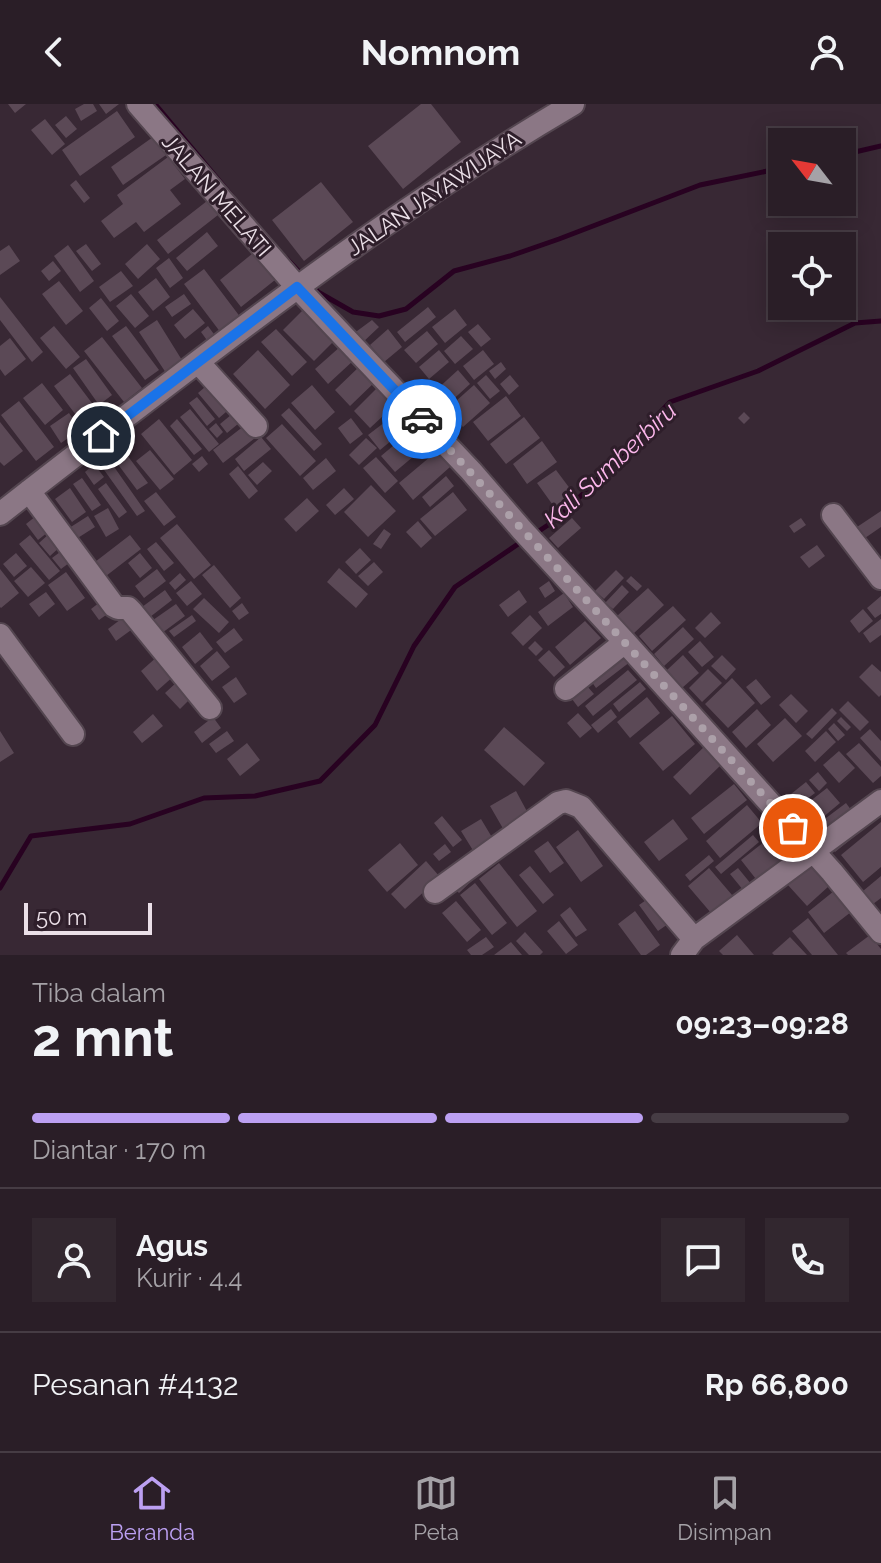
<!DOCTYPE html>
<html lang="id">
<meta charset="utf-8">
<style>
:root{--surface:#2a1e27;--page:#32272f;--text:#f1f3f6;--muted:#a5a2a7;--line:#463c44;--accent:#bca0f2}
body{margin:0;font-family:Raleway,sans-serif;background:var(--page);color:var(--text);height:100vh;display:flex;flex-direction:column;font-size:30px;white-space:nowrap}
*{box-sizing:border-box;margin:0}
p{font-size:26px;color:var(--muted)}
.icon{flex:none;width:44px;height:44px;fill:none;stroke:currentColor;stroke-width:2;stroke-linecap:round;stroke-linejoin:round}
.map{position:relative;height:851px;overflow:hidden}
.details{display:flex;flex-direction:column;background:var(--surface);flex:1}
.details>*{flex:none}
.needle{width:52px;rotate:301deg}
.controls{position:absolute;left:768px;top:24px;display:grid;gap:16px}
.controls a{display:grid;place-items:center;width:88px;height:88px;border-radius:0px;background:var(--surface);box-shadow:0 4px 20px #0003,0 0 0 2px var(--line);font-size:40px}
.scale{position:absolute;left:24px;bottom:20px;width:128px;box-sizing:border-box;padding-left:8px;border:4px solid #ebe0e8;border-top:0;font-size:22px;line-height:28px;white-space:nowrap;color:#ebe0e8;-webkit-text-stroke:6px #2e1e2a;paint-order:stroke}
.pin{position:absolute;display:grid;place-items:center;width:68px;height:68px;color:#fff;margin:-34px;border:4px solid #fff;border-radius:50%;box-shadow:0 2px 8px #0007}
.courier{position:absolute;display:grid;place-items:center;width:80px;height:80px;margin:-40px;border:6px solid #1a73e8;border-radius:50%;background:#fff;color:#222;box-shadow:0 2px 10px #0007}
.summary em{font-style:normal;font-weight:700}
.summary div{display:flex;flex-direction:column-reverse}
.summary{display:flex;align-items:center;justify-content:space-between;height:136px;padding:0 32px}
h1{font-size:52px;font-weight:700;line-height:60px}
.bar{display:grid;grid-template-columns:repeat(4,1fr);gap:12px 8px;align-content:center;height:96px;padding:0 32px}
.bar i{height:10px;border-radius:6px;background:var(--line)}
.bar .active{background:var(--accent)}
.bar p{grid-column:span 4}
.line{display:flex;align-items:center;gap:20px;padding:0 32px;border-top:2px solid var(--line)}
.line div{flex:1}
.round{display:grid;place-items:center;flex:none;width:84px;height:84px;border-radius:0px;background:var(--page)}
header{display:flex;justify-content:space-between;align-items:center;height:104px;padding:0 32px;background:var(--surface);font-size:36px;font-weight:700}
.dock{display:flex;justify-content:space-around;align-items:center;height:112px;border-top:2px solid var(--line);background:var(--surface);font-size:22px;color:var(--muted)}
.dock a{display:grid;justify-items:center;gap:4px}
.dock .active{color:var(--accent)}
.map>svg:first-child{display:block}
</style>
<header><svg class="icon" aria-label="back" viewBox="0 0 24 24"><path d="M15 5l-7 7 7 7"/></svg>Nomnom<svg class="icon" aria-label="person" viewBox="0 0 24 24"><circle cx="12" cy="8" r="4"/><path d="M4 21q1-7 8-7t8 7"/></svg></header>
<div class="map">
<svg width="881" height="851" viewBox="0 0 881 851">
<rect width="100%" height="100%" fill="#382834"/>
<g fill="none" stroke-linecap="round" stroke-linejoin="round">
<path stroke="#280221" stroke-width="5" d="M155,0L232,92
M842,51L881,42
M286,154L304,173
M311,180L318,188L353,208L379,212L406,205L454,167L510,152L559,135L700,81L782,64
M533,431L557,415L593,380L670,298L758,267L855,219L881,217
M0,784L31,732L130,720L204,694L255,692L320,677L375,621L414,542L455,483L524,436"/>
</g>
<path fill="#5b4956" d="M8,0H26L15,9Z
M84,0H93L97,7L81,17L75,5Z
M99,0H119L106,10Z
M421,0H431L461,38L403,85L368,42Z
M117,7L135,33L80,72L62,46Z
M66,12L77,25L66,34L55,21Z
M45,15L65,40L52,51L31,26Z
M153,33L166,51L123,81L111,63Z
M168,53L185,75L170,86L181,100L144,128L136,118L114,134L101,117L123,100L117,91Z
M76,76L90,94L84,99L70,81Z
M321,78L353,118L304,157L272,116Z
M207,97L218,111L168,150L157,136Z
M207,128L218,142L187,167L176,154Z
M86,140L101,160L92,167L76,147Z
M147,140L160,155L138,175L125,160Z
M9,141L20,157L0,171V147Z
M68,141L94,177L80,188L54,152Z
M258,145L280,172L241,203L220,176Z
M169,154L183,174L170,184L156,164Z
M53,157L61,167L49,177L41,167Z
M204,165L241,214L221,229L184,180Z
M121,167L133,182L110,198L99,183Z
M156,174L170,193L153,207L138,188Z
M59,177L83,207L66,221L42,190Z
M131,190L149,212L135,224L116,202Z
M184,190L191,200L172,213L165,203Z
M0,193L43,248L32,258L0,216Z
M101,194L119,217L107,227L89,204Z
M306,203L337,234L314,257L283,226Z
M428,203L436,213L405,238L397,228Z
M193,205L205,219L185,235L174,221Z
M455,205L467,221L445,239L432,223Z
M157,216L185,261L168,272L139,228Z
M372,216L379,223L361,240L353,230Z
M478,220L491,235L481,243L468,228Z
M54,222L80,253L66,265L40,234Z
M126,222L159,266L145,276L112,232Z
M208,222L216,233L209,239L201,228Z
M276,225L307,258L292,272L261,238Z
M388,225L402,243L384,258L370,241Z
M427,227L438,240L416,259L404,246Z
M461,232L473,245L455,260L444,247Z
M102,233L142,284L124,298L84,247Z
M10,234L26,255L5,272L0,265V242Z
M341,242L354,256L328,280L315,265Z
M258,246L290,281L265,305L233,270Z
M439,246L449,258L429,275L419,263Z
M483,246L494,260L474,276L463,262Z
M86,255L112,291L99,301L73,264Z
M501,258L506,265L495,275L489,267Z
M362,260L377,276L350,302L335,286Z
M458,266L470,280L447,301L435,287Z
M70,270L107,319L91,331L54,282Z
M486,271L500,287L490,295L477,279Z
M510,271L519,282L509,291L500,280Z
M212,277L233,302L219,314L198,289Z
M42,279L63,306L45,321L23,294Z
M312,281L335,308L315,326L291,299Z
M474,281L490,299L463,323L447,305Z
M378,283L395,301L370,324L354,307Z
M506,292L521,312L488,337L473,318Z
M197,293L215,315L207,322L189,299Z
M19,297L54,343L36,357L1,311Z
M289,304L322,340L314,347L281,311Z
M190,305L219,340L209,348L180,313Z
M237,306L244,315L227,329L220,320Z
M398,308L409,322L380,346L368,331Z
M744,308L750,314L744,320L738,314Z
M69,309L80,326L61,339L50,322Z
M524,313L540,334L506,360L490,340Z
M351,314L363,330L350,340L338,324Z
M159,315L192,356L174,371L141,330Z
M177,315L202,345L194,351L170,322Z
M0,318L23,347L4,362L0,358Z
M249,318L259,331L223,359L213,346Z
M216,319L223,328L217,334L209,325Z
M282,320L316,357L300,372L266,334Z
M419,320L433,336L395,368L381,352Z
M261,333L271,345L244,367L235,355Z
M366,334L377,344L359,361L349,351Z
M542,337L557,358L527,380L513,360Z
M150,346L174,375L160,386L136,357Z
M124,347L148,379L137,386L114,355Z
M437,347L450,363L413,396L399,379Z
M202,352L208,360L199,368L192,360Z
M376,353L398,377L385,389L363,364Z
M326,354L336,367L313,386L303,374Z
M110,357L145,407L137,412L102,363Z
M263,358L272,367L257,381L248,371Z
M94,360L104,373L94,381L85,368Z
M238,362L258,387L249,395L229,370Z
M556,366L574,390L555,404L537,379Z
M446,372L454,382L430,403L422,393Z
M82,374L101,401L92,407L73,380Z
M106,379L127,408L119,414L98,385Z
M371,381L396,407L368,433L344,408Z
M70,384L86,408L72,418L55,395Z
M344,384L354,395L335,411L326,401Z
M156,388L176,413L164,422L144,397Z
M453,388L467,406L435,432L420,415Z
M307,394L319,407L296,428L284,415Z
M108,404L119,425L106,433L94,412Z
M881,407V423L865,434L857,423Z
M36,412L48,428L38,436L26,420Z
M88,412L95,423L73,437L66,426Z
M572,414L581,424L558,444L549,434Z
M801,414L806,421L794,429L789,422Z
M418,417L432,434L421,444L406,428Z
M177,420L211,461L194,475L160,434Z
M384,425L391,430L381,445L373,440Z
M50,429L62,441L50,452L39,439Z
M30,431L60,467L49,476L19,440Z
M130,431L141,445L106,472L95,458Z
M156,438L174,459L164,467L147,445Z
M817,441L825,452L809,464L800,453Z
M68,442L77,453L61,465L52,454Z
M360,444L371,456L356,470L345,458Z
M16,449L27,462L14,473L3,460Z
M140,449L152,464L140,474L128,459Z
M374,458L383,468L368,482L358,472Z
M214,461L241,494L230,504L202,471Z
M31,463L45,479L28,493L14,477Z
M339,464L368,490L356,504L327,478Z
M0,465L19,489L1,504L0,503Z
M157,465L166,477L144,494L135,482Z
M616,466L624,474L604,495L595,487Z
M66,468L85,494L67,507L48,481Z
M180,469L186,476L175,486L169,479Z
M631,472L642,482L637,487L626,477Z
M191,477L202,490L187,502L176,489Z
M549,477L555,487L545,494L539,484Z
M622,481L629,488L613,505L605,499Z
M648,484L664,501L633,530L617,512Z
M165,486L172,496L150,513L142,503Z
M519,486L527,498L508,513L499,501Z
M46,488L55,500L39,513L29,500Z
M564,489L573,503L548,522L538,508Z
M881,492V510L875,514L867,504Z
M204,494L229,518L219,529L193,505Z
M104,495L113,506L99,516L91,505Z
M242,499L249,509L239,516L232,507Z
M176,500L185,512L162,529L153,516Z
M673,502L686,516L652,547L639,532Z
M863,505L873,517L859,529L850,517Z
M711,508L721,519L705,534L695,524Z
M129,509L138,521L116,537L108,525Z
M192,511L196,517L174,533L169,527Z
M530,511L542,524L523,542L511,529Z
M881,515V531L870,539L863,529Z
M585,517L601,534L570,561L555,543Z
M683,523L694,535L664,562L654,550Z
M234,524L243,536L225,549L216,538Z
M200,528L213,545L195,560L182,543Z
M535,537L543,545L536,552L528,544Z
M700,537L714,553L702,563L688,548Z
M549,546L565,563L554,573L538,556Z
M217,547L230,563L212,577L200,562Z
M622,548L630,558L596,584L589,574Z
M683,551L699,569L682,584L666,567Z
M722,551L736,565L726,576L711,562Z
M158,552L175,571L157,587L141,567Z
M872,560L881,568V591L879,593L859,573Z
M708,565L722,579L702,598L689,584Z
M628,566L637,576L593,612L585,602Z
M236,573L247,590L234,599L222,583Z
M732,574L755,599L728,624L705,600Z
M756,575L771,593L761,601L746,583Z
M177,578L192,593L180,605L165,589Z
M640,578L646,585L619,608L613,600Z
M587,582L594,590L578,603L572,595Z
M791,590L808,607L796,619L779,601Z
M647,593L660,609L630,634L617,618Z
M848,597L869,618L860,627L839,606Z
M832,604L837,609L812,635L806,630Z
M611,605L617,613L598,629L591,621Z
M757,605L771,621L746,644L732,628Z
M578,609L592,624L580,634L567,619Z
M153,610L163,622L142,639L133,628Z
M672,612L695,640L663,667L639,639Z
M213,613L221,624L202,639L194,628Z
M841,613L851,623L847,627L837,617Z
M785,614L802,632L773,658L757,640Z
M834,619L845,631L838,637L828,625Z
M504,623L545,659L524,682L484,646Z
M870,625L881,637V657L860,634Z
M0,627L14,649L0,658Z
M227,627L234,637L216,649L209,640Z
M826,627L836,638L815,658L805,647Z
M247,639L260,656L240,672L227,655Z
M859,639L881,663V672L873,679L846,650Z
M705,642L722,660L690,691L673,673Z
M839,647L855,664L839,679L823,661Z
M818,668L827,679L819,687L809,676Z
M806,678L815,689L795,704L786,694Z
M734,680L747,696L704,730L691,714Z
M827,684L840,699L822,714L809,698Z
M516,687L530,713L505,728L490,702Z
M846,699L857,714L825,737L814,723Z
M747,701L762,719L720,754L706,737Z
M809,704L818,717L806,725L797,713Z
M442,712L462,736L453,743L434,719Z
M864,713L870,720L835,748L830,741Z
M481,715L493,735L474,748L461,727Z
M673,715L688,735L659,757L644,738Z
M881,718V763L863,778L841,751Z
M578,726L603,762L581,778L556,743Z
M777,728L798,756L763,784L741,756Z
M753,731L759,738L721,770L715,763Z
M548,737L564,759L550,769L534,747Z
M400,739L418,761L387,788L368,766Z
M445,740L451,748L439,757L433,750Z
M709,751L714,757L690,777L685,771Z
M426,757L440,773L405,805L391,790Z
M499,759L537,807L517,823L479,775Z
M809,760L829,782L807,802L787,780Z
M476,762L481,768L459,789L453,783Z
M530,762L554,791L543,800L519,771Z
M709,764L738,798L717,816L688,782Z
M738,764L756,786L748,792L730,770Z
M881,772V794L873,800L863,787Z
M475,779L507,819L492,831L460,791Z
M834,787L851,808L824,829L808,808Z
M649,794L668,820L658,827L639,801Z
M456,797L481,826L467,838L442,809Z
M570,803L587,826L576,833L560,811Z
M635,807L660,841L646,851H641L618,820Z
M808,814L838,851H812L792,827Z
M559,817L578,841L566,850L547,827Z
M525,828L543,848L540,851H529L516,837Z
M737,831L754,851H723L719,847Z
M870,831L881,845V851H848L846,849Z
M486,833L494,843L482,851H471L467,846Z
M790,833L807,851H774L772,849Z
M511,838L522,851H494Z"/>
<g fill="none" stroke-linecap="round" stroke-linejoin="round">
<g stroke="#544650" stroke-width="26">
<path id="minor" d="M138,0L297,183L471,367L522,426L625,538L832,768L881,828
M198,258L256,322
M29,387L114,502L118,504H128L131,507L210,604
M0,410C59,363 119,318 178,273C306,175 435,81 573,0
M833,411L881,474
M0,531L73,630
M566,585L625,538
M435,788L558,699L566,697L581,703L694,835
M682,851L694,835L881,697"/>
</g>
<use href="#minor" stroke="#8b7785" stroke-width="22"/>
</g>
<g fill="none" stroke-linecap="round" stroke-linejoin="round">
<path stroke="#aca0a9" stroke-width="8" stroke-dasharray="0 14.4" d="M422,315L793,724"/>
<path stroke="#1a73e8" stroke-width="10" d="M101,332L297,183L422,315"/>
</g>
<g text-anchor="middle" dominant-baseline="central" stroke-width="6" stroke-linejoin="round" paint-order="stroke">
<g font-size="22" fill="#ebe0e8" stroke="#2e1e2a">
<text transform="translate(434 89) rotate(-34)">JALAN JAYAWIJAYA</text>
<text transform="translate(217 91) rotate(49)">JALAN MELATI</text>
</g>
<g font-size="24" font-style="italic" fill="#fcb7eb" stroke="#2e1e2a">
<text transform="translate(610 361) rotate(-43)">Kali Sumberbiru</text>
</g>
</g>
</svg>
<div class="controls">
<a><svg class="needle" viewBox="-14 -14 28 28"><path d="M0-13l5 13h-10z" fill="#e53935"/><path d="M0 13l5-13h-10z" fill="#a5a2a7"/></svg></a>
<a><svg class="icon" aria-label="locate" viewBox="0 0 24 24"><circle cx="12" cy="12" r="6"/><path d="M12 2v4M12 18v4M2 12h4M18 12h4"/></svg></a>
</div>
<div class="scale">50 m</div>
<div class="pin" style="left:793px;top:724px;background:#ea580c"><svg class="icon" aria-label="bag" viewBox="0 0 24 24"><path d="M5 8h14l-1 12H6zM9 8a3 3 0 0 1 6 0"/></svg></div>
<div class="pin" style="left:101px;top:332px;background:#1f2937"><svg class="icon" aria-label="home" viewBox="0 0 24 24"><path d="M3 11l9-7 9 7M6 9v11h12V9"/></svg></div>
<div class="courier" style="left:422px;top:315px"><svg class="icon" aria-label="car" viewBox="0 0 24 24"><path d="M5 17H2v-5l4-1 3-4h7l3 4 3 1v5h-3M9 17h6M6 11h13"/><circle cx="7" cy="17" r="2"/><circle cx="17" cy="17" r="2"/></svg></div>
</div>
<section class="details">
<div class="summary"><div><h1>2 mnt</h1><p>Tiba dalam</p></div><em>09:23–09:28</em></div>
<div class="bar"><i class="active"></i><i class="active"></i><i class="active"></i><i></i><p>Diantar · 170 m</p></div>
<div class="line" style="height:144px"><a class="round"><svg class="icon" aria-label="person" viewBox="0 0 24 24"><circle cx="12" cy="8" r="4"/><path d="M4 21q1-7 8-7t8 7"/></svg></a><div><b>Agus</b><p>Kurir · 4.4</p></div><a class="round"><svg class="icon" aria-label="chat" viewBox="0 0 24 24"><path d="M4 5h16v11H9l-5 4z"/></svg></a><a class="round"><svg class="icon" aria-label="phone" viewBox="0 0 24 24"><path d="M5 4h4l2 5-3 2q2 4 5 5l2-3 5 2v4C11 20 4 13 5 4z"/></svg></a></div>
<div class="line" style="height:104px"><div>Pesanan #4132</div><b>Rp 66,800</b></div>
</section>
<nav class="dock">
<a class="active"><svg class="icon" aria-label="home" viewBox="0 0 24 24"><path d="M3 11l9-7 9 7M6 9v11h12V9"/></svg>Beranda</a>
<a><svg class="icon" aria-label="map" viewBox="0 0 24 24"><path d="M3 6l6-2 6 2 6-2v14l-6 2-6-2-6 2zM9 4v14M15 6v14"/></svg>Peta</a>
<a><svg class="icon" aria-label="saved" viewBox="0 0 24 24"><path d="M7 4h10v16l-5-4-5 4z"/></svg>Disimpan</a>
</nav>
